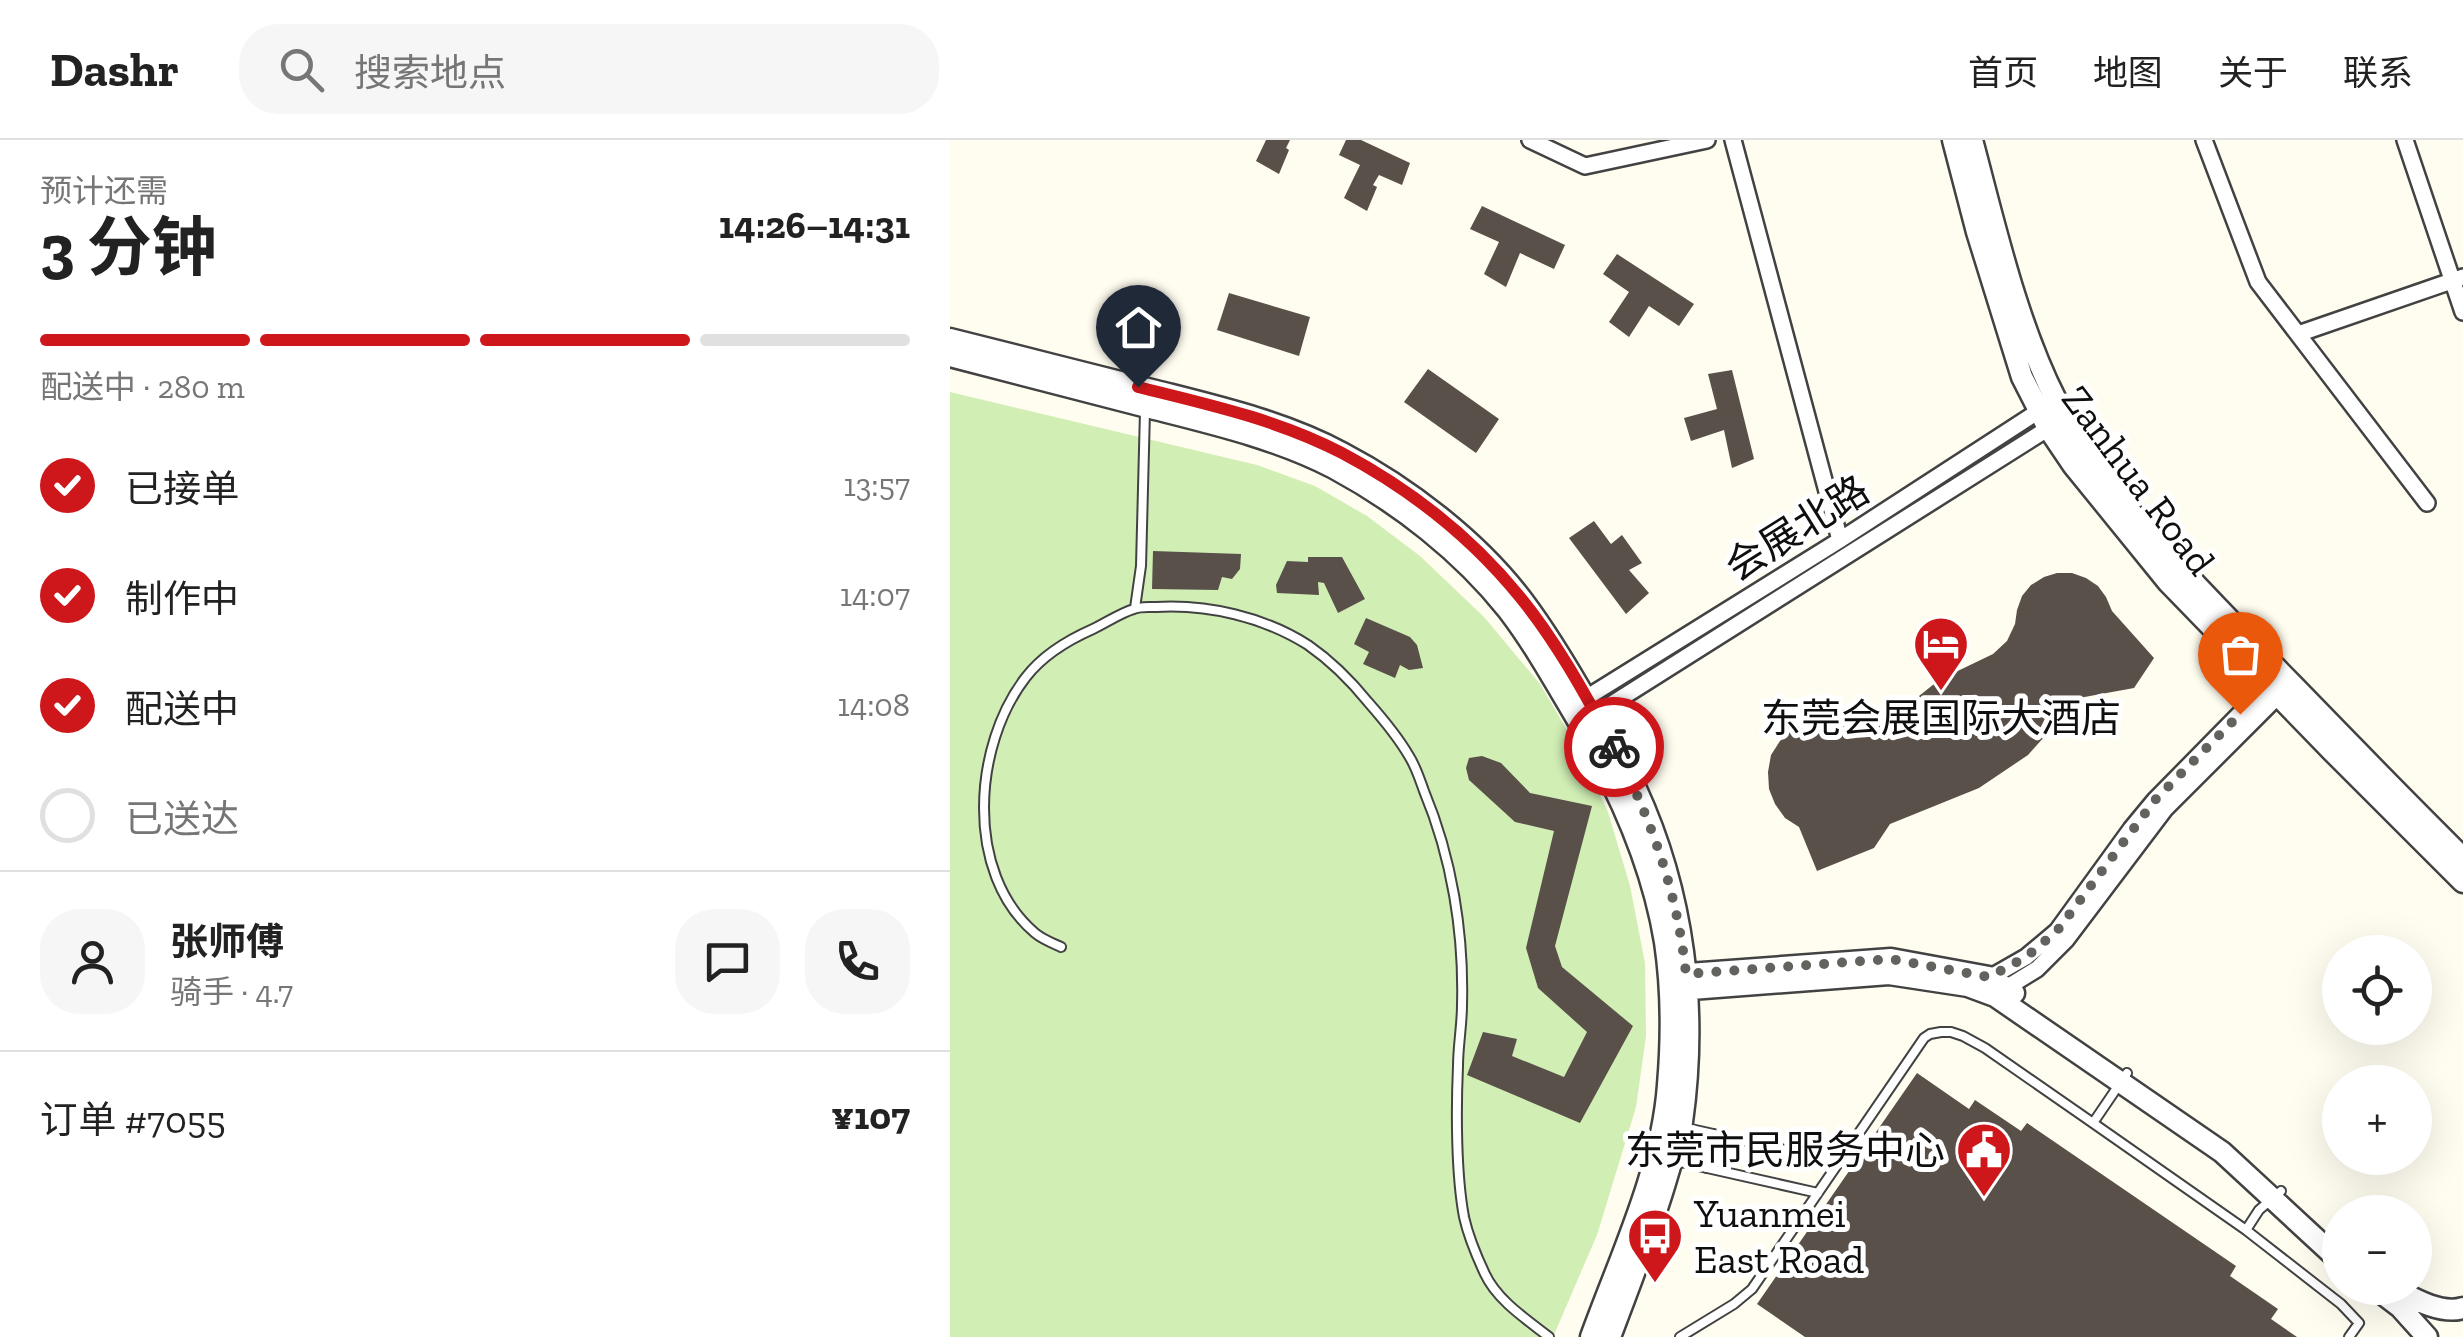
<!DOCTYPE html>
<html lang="zh">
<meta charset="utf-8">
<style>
:root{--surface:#fff;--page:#f6f6f6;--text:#222;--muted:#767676;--line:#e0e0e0;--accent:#ce171b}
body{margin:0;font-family:"Zilla Slab","Noto Sans SC",serif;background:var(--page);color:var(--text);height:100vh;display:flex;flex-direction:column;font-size:38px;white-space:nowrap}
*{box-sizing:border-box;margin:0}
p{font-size:32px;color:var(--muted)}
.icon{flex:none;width:55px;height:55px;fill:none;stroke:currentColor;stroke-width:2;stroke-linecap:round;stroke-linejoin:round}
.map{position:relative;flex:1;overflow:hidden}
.panel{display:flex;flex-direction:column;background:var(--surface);width:950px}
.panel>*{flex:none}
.controls{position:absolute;left:1372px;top:795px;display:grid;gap:20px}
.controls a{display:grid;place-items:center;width:110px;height:110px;border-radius:50%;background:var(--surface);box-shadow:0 10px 40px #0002;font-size:50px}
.pin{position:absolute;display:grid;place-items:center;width:85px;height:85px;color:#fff;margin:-102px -42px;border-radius:50% 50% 50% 0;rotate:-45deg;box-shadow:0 0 10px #0007}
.pin .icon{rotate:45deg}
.courier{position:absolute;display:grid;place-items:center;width:100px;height:100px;margin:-50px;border:8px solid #ce171b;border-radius:50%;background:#fff;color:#222;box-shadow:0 2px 12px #0007}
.overview em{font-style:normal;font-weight:700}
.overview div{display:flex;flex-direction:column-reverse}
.overview{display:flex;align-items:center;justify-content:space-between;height:170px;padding:0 40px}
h1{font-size:65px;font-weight:700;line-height:75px}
.bar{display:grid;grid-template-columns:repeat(4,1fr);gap:15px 10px;align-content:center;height:120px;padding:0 40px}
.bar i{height:12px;border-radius:8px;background:var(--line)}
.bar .selected{background:var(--accent)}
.bar p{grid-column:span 4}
.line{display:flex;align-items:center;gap:25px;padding:0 40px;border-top:2px solid var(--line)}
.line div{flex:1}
.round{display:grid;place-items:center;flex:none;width:105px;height:105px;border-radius:40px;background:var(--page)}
ol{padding:0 40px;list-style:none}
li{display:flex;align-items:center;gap:30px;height:110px}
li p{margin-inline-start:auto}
li .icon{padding:10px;border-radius:50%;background:var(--accent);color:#fff;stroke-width:4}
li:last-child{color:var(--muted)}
li i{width:55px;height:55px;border:5px solid var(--line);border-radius:50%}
header{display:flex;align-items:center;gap:60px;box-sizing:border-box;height:140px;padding:0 50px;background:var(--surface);border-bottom:2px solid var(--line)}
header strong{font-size:48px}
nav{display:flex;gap:55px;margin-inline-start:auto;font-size:35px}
.search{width:700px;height:90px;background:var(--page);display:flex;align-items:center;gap:25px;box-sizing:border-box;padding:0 35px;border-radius:40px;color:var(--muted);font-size:38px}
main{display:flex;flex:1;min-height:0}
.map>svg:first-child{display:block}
</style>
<header>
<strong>Dashr</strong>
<div class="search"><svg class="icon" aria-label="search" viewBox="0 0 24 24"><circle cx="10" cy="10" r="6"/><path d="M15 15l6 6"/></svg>搜索地点</div>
<nav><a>首页</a><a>地图</a><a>关于</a><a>联系</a></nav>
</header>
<main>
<section class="panel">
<div class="overview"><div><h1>3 分钟</h1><p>预计还需</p></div><em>14:26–14:31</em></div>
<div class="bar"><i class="selected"></i><i class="selected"></i><i class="selected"></i><i></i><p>配送中 · 280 m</p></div>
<ol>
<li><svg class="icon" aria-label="check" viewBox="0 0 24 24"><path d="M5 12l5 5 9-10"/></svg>已接单<p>13:57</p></li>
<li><svg class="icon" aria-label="check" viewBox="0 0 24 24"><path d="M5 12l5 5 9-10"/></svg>制作中<p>14:07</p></li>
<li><svg class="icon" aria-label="check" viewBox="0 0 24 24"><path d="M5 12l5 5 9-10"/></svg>配送中<p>14:08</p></li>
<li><i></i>已送达</li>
</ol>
<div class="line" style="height:180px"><a class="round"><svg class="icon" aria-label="person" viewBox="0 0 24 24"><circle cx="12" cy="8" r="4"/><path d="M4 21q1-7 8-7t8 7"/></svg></a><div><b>张师傅</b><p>骑手 · 4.7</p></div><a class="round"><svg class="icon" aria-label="chat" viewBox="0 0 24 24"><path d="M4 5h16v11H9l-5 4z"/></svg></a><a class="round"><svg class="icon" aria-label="phone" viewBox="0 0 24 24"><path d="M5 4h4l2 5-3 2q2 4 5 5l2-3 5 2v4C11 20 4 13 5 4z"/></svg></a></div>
<div class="line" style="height:130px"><div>订单 #7055</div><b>¥107</b></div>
</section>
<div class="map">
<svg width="1513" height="1197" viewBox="0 0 1513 1197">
<rect width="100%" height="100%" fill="#fffcf0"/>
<path fill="#d1eeb5" d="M0,252L307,325L365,346L417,376L470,416L534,477L590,544L630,612L658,672L680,746L695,823L696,896L686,967L647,1095L603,1197H0Z"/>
<path fill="#59504a" d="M316,0H340L336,8L339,10L329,34L306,21Z
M396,0H411L460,23L452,45L429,35L423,45L427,47L417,71L394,58L410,25L389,15Z
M532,66L615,105L604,129L570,113L556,147L534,134L549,102L520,89Z
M667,114L744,164L729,186L699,166L679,197L659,182L679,152L653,134Z
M279,153L360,177L349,216L267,190Z
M478,229L549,279L526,313L454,262Z
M782,230L804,319L782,328L774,290L741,301L734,278L767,269L758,234Z
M644,381L661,404L672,395L692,423L679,430L699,453L676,474L619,398Z
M203,411L291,414L290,429L282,439L272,437L268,450L202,449Z
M358,417H392L415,459L388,473L374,443L368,442L369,455L327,453L326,445L337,421L358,422Z
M1107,433H1122L1136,438L1148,446L1156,457L1162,471L1204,518L1184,548L1129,558L1078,615L1029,648L940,684L924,708L867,731L849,687L835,678L825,664L819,649L818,632L821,615L830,601L842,589L858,582L875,579L918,584L944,576L989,540L1043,514L1057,501L1065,484L1067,470L1072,456L1081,445L1094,437Z
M416,478L460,497L467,505L473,528L459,530L450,525L445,538L413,524L419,512L404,504Z
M532,616L551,623L580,653L642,666L605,806L612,827L683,886L630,983L517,935L533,892L567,899L562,916L614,937L637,892L588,848L576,808L604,691L565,682L519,640L516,628L519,618Z
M967,933L1019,969L1025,960L1071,991L1077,983L1286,1126L1280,1136L1328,1169L1321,1179L1347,1197H855L807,1164Z"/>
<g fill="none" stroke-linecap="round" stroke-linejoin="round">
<g stroke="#424242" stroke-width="12">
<path id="service" d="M185,468L191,426L195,271
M111,807C102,803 92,799 85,793C14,733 23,605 76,537C93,515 118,500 143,489C156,483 170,473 184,469C190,466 199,467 206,467C258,464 314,477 358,505C381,521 401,541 418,562C433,579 448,597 459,616C466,627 470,640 474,651C502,718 514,793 512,865C512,885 508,906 508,926C506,970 506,1034 514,1077C518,1095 527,1117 535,1134C547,1160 576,1179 599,1197
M1143,983L1296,1090L1391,1164L1409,1183L1399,1197
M732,987L889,1022
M726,1021L868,1053
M756,1028L764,994
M1296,1090L1309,1070L1331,1051
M730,1197L784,1164L802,1149L974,898L980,894L991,892H1001L1013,896L1035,908L1143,983L1177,933"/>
</g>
<g stroke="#424242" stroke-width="20">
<path id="minor" d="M580,0L635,26L757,0
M783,0L890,400
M1254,0L1308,142L1477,363
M1455,0L1513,172
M1348,194L1513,137
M628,563L890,400L1098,265
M638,579L1105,284
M1034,841L1076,817L1107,791L1181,689L1205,660L1324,539
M1048,853L1087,829L1116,800L1215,669L1336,548"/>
</g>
<g stroke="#424242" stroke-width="25">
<path id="tertiary" d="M1003,0L1027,92L1072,237L1098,288L1123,325L1218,442L1383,612L1513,742
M1022,0C1045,86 1066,181 1106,260C1152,352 1229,427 1300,501C1371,574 1441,647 1513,718
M0,199C69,216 137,234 206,251C269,267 334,282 392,313C457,347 528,401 573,461C597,493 618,528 638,563C654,591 672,619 686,649C734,753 748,868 732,982C729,999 723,1016 718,1033C702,1089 680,1143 660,1197
M0,216C66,233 132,250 197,267C260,283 326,298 384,328C449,363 512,412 558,470C584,504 605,542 627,579C668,648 702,722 715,802C722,849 722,898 718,945C712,1030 670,1117 641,1197
M725,835L941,819L1039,837L1064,853
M728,850L939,834L1018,846L1045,856L1272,1012L1390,1121
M1425,1148L1450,1167L1477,1197
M1443,1148C1462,1158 1491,1175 1513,1168"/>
</g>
<use href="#service" stroke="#fff" stroke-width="8"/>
<use href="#minor" stroke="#fff" stroke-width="15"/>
<use href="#tertiary" stroke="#fff" stroke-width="20"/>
</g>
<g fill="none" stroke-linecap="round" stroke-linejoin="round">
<path stroke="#63625e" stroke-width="10" stroke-dasharray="0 18" d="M664,607C702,681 727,751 736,834L941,819L1039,837L1076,817L1107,791L1205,660L1290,574"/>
<path stroke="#ce171b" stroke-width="12" d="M188,247C257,264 329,280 392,313C460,349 522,398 570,457C607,502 636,556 664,607"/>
</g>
<defs>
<g id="hotel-pin" transform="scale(2.875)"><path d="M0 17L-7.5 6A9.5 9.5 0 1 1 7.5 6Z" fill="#ce171b" stroke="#fff"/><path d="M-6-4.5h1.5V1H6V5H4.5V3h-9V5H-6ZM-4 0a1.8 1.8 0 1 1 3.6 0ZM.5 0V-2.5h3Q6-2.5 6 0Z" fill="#fff"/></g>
<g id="civic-pin" transform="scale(2.875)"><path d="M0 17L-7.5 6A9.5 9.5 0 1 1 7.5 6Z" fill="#ce171b" stroke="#fff"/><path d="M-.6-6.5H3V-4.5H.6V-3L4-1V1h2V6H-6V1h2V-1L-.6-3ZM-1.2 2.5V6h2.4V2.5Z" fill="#fff"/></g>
<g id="bus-pin" transform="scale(2.875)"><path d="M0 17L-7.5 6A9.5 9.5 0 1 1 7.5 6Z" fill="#ce171b" stroke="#fff"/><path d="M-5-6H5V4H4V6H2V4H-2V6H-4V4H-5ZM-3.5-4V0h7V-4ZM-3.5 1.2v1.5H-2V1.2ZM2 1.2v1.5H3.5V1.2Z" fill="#fff"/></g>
</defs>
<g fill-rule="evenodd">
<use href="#hotel-pin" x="991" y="504"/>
<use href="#civic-pin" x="1034" y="1010"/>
<use href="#bus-pin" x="705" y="1096"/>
</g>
<g text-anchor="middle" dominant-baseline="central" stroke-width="10" stroke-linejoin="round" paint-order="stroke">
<g font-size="40" fill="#0f0f0f" stroke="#fff">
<text transform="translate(1189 340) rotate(53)">Zanhua Road</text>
<text transform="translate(847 388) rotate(-32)">会展北路</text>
</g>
<g font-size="40" fill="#0f0f0f" stroke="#fff">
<text x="991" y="578">东莞会展国际大酒店</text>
<text x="995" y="1010" text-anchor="end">东莞市民服务中心</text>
<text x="744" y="1073" text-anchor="start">Yuanmei<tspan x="744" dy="46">East Road</tspan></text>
</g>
</g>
</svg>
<div class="controls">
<a><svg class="icon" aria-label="locate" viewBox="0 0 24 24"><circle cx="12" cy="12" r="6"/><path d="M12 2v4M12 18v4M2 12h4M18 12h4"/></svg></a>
<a>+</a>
<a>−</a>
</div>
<div class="pin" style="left:1290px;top:574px;background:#ea580c"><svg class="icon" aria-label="bag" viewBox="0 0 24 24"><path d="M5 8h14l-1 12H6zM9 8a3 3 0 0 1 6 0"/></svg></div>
<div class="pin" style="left:188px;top:247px;background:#1f2937"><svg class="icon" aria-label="home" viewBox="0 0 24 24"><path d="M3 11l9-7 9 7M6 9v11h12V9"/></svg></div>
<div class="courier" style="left:664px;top:607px"><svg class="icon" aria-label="bike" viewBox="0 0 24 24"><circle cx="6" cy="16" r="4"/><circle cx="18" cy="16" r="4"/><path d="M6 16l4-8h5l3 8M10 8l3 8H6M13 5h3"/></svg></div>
</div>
</main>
